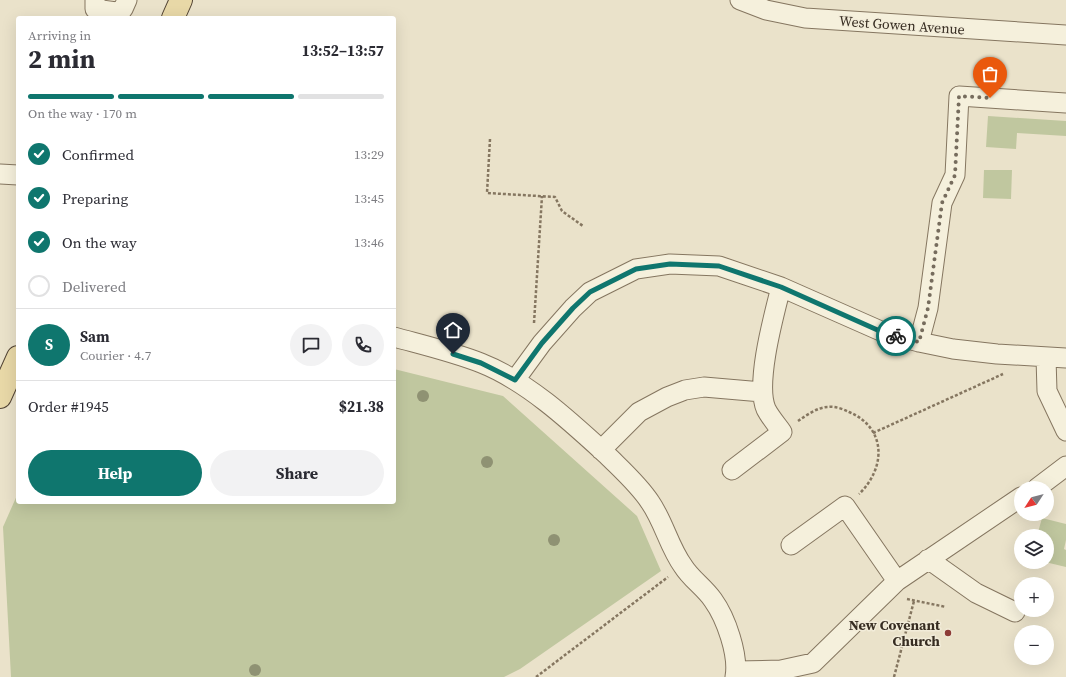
<!DOCTYPE html>
<meta charset="utf-8">
<style>
:root{--surface:#fff;--page:#f2f2f3;--text:#2b2b33;--muted:#7c7c81;--line:#e1e1e2;--accent:#0f766e}
body{margin:0;font-family:"Source Serif 4",serif;background:var(--page);color:var(--text);height:100vh;display:flex;flex-direction:column;font-size:15px;white-space:nowrap}
*{box-sizing:border-box;margin:0}
p{font-size:13px;color:var(--muted)}
.icon{flex:none;width:22px;height:22px;fill:none;stroke:currentColor;stroke-width:2;stroke-linecap:round;stroke-linejoin:round}
.map{position:relative;flex:1;overflow:hidden}
.drawer{position:absolute;left:16px;top:16px;width:380px;height:488px;display:flex;flex-direction:column;background:var(--surface);border-radius:4px;box-shadow:0 4px 16px #0002}
.drawer>*{flex:none}
.needle{width:26px;rotate:234deg}
.tools{position:absolute;left:1014px;top:481px;display:grid;gap:8px}
.tools a{display:grid;place-items:center;width:40px;height:40px;border-radius:50%;background:var(--surface);box-shadow:0 4px 16px #0002;font-size:20px}
.pin{position:absolute;display:grid;place-items:center;width:34px;height:34px;color:#fff;margin:-41px -17px;border-radius:50% 50% 50% 0;rotate:-45deg;box-shadow:0 0 4px #0007}
.pin .icon{rotate:45deg}
.courier{position:absolute;display:grid;place-items:center;width:40px;height:40px;margin:-20px;border:3px solid #0f766e;border-radius:50%;background:#fff;color:#222;box-shadow:0 1px 5px #0007}
.headline em{font-style:normal;font-weight:700}
.headline div{display:flex;flex-direction:column-reverse}
.headline{display:flex;align-items:center;justify-content:space-between;height:68px;padding:0 12px}
h1{font-size:26px;font-weight:700;line-height:30px}
.bar{display:grid;grid-template-columns:repeat(4,1fr);gap:6px 4px;align-content:center;height:48px;padding:0 12px}
.bar i{height:5px;border-radius:3px;background:var(--line)}
.bar .current{background:var(--accent)}
.bar p{grid-column:span 4}
.line{display:flex;align-items:center;gap:10px;padding:0 12px;border-top:1px solid var(--line)}
.line div{flex:1}
.round{display:grid;place-items:center;flex:none;width:42px;height:42px;border-radius:21px;background:var(--page)}
ol{padding:0 12px;list-style:none}
li{display:flex;align-items:center;gap:12px;height:44px}
li p{margin-inline-start:auto}
li .icon{padding:4px;border-radius:50%;background:var(--accent);color:#fff;stroke-width:4}
li:last-child{color:var(--muted)}
li i{width:22px;height:22px;border:2px solid var(--line);border-radius:50%}
.cta{display:flex;gap:8px;margin-top:auto;padding:8px 12px}
.cta a{flex:1;height:46px;border-radius:24px;background:var(--accent);color:#fff;font-size:16px;font-weight:700;line-height:46px;text-align:center}
.cta a+a{background:var(--page);color:var(--text)}
.map>svg:first-child{display:block}
</style>
<div class="map">
<svg width="1066" height="677" viewBox="0 0 1066 677">
<rect width="100%" height="100%" fill="#eae2ca"/>
<path fill="#c0c79f" d="M988,116L1066,121V136L1017,133L1016,149L986,147Z
M984,170H1012L1011,199L983,198Z
M394,369L503,396L637,516L661,571L520,669L504,677H11L3,527L18,493V502H394Z
M1042,518L1066,524V540L1064,549L1066,550V567L1045,562H1047V536H1037Z"/>
<g fill="none" stroke-linecap="round" stroke-linejoin="round">
<g stroke="#857660" stroke-width="21">
<path id="minor" d="M95,0V9L116,12L123,9L127,0
M740,0L766,10L805,18L1066,35
M0,174L18,175
M781,287L883,332L919,342L953,349L997,354L1066,358
M394,337C423,345 453,352 481,363C527,381 571,422 607,455C622,470 639,485 650,502C664,522 669,547 683,566C691,579 704,587 713,600C726,618 739,655 735,677
M919,342L928,308L942,203L955,175L959,96L1066,103
M1046,358L1047,391L1066,431
M515,380L542,343L573,308L590,292L636,269L670,264L719,266L781,287C774,315 755,383 766,409C770,417 777,425 782,432L732,470
M601,450L639,412L667,397L685,390L704,387L762,392
M1037,488L1066,466
M928,559L976,593L1015,612
M897,581L1021,497
M736,671L781,670L813,663L897,581L845,506L791,545"/>
</g>
<g stroke="#534434" stroke-width="24">
<path id="major" d="M173,18L181,0
M0,397L18,357"/>
</g>
<path stroke="#857660" stroke-width="2.5" stroke-dasharray="3 2" stroke-linecap="butt" d="M490,139L487,193L555,197L562,211L583,226
M534,323L542,196
M798,421C807,415 818,407 828,407C835,406 843,409 849,412C887,428 886,468 859,494
M873,433L1003,374
M907,599L946,607
M536,677L668,577
M894,677L914,601"/>
<use href="#minor" stroke="#f5f0dc" stroke-width="19"/>
<use href="#major" stroke="#e8d8a7" stroke-width="22"/>
</g>
<g fill="#8f9273">
<circle cx="423" cy="396" r="6"/>
<circle cx="487" cy="462" r="6"/>
<circle cx="554" cy="540" r="6"/>
<circle cx="255" cy="670" r="6"/>
</g>
<g fill="none" stroke-linecap="round" stroke-linejoin="round">
<path stroke="#766c5d" stroke-width="4" stroke-dasharray="0 7.2" d="M896,336L919,342L928,308L942,203L955,175L959,96L990,98"/>
<path stroke="#0f766e" stroke-width="5" d="M453,354L481,363L515,380L542,343L573,308L590,292L636,269L670,264L719,266L781,287L882,332L896,336"/>
</g>
<circle fill="#8d3c37" stroke="#f2ecd9" stroke-width="1.5" cx="948" cy="633" r="4"/>
<g text-anchor="middle" dominant-baseline="central" stroke-width="3" stroke-linejoin="round" paint-order="stroke">
<g font-size="14" fill="#372d22" stroke="#f2ecd9">
<text transform="translate(902 25) rotate(4)">West Gowen Avenue</text>
</g>
<g font-size="14" font-weight="bold" fill="#372d22" stroke="#f2ecd9" text-anchor="end">
<text x="940" y="625">New Covenant<tspan x="940" dy="16">Church</tspan></text>
</g>
</g>
</svg>
<div class="tools">
<a><svg class="needle" viewBox="-14 -14 28 28"><path d="M0-13l5 13h-10z" fill="#e53935"/><path d="M0 13l5-13h-10z" fill="#7c7c81"/></svg></a>
<a><svg class="icon" aria-label="layers" viewBox="0 0 24 24"><path d="M12 4l9 5-9 5-9-5zM3 14l9 5 9-5"/></svg></a>
<a>+</a>
<a>−</a>
</div>
<div class="pin" style="left:990px;top:98px;background:#ea580c"><svg class="icon" aria-label="bag" viewBox="0 0 24 24"><path d="M5 8h14l-1 12H6zM9 8a3 3 0 0 1 6 0"/></svg></div>
<div class="pin" style="left:453px;top:354px;background:#1f2937"><svg class="icon" aria-label="home" viewBox="0 0 24 24"><path d="M3 11l9-7 9 7M6 9v11h12V9"/></svg></div>
<div class="courier" style="left:896px;top:336px"><svg class="icon" aria-label="bike" viewBox="0 0 24 24"><circle cx="6" cy="16" r="4"/><circle cx="18" cy="16" r="4"/><path d="M6 16l4-8h5l3 8M10 8l3 8H6M13 5h3"/></svg></div>
<section class="drawer">
<div class="headline"><div><h1>2 min</h1><p>Arriving in</p></div><em>13:52–13:57</em></div>
<div class="bar"><i class="current"></i><i class="current"></i><i class="current"></i><i></i><p>On the way · 170 m</p></div>
<ol>
<li><svg class="icon" aria-label="check" viewBox="0 0 24 24"><path d="M5 12l5 5 9-10"/></svg>Confirmed<p>13:29</p></li>
<li><svg class="icon" aria-label="check" viewBox="0 0 24 24"><path d="M5 12l5 5 9-10"/></svg>Preparing<p>13:45</p></li>
<li><svg class="icon" aria-label="check" viewBox="0 0 24 24"><path d="M5 12l5 5 9-10"/></svg>On the way<p>13:46</p></li>
<li><i></i>Delivered</li>
</ol>
<div class="line" style="height:72px"><b class="round" style="background:var(--accent);color:#fff">S</b><div><b>Sam</b><p>Courier · 4.7</p></div><a class="round"><svg class="icon" aria-label="chat" viewBox="0 0 24 24"><path d="M4 5h16v11H9l-5 4z"/></svg></a><a class="round"><svg class="icon" aria-label="phone" viewBox="0 0 24 24"><path d="M5 4h4l2 5-3 2q2 4 5 5l2-3 5 2v4C11 20 4 13 5 4z"/></svg></a></div>
<div class="line" style="height:52px"><div>Order #1945</div><b>$21.38</b></div>
<div class="cta"><a>Help</a><a>Share</a></div>
</section>
</div>
